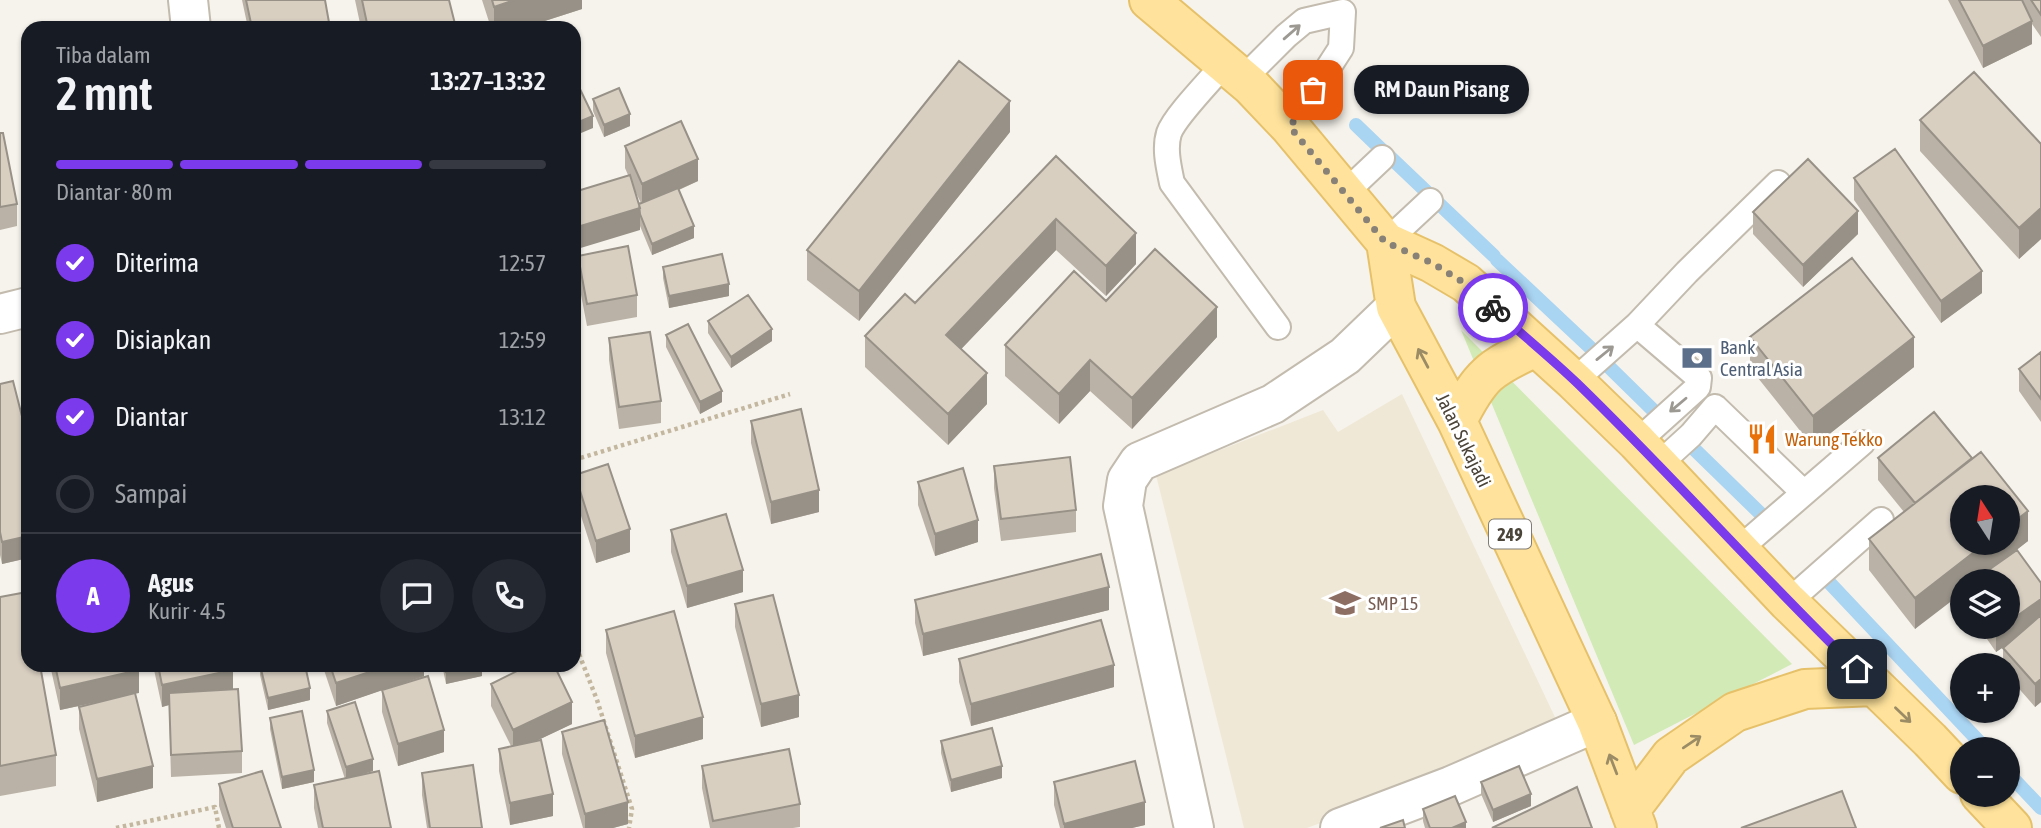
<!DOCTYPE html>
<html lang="id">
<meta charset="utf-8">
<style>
:root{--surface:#171b24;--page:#242831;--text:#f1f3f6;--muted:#9ea1a6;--line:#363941;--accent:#7c3aed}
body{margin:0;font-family:"Asap Condensed",sans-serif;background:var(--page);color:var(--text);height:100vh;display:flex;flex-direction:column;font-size:26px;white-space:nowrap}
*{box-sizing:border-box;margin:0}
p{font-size:23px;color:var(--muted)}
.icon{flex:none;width:38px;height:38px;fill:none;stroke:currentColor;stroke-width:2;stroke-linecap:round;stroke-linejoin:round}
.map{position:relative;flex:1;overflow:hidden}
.sheet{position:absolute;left:21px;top:21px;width:560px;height:651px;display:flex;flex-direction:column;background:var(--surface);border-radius:21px;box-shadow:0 2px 5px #0004}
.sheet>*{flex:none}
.needle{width:46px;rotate:348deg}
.fabs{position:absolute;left:1950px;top:485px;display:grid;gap:14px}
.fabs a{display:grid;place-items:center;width:70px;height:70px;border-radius:50%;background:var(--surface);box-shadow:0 2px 5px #0004;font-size:35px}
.pin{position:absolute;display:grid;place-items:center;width:60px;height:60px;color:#fff;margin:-30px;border-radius:14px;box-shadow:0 4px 10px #0006}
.courier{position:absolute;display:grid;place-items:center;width:70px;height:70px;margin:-35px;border:5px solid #7c3aed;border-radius:50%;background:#fff;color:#222;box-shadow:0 2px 9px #0007}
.bubble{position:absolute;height:49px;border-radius:24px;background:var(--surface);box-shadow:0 2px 5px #0004;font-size:23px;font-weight:600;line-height:49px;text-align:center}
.head em{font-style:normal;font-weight:600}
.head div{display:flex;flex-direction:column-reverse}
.head{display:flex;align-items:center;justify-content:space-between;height:119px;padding:0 35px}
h1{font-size:46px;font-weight:600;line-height:52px}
.bar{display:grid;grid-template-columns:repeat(4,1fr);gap:10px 7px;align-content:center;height:84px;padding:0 35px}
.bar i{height:9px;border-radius:5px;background:var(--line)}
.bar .active{background:var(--accent)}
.bar p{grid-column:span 4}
.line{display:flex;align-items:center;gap:18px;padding:0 35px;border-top:2px solid var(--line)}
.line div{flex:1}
.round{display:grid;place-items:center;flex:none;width:74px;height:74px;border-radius:37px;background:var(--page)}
ol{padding:0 35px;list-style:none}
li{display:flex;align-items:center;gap:21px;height:77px}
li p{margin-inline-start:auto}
li .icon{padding:7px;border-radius:50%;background:var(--accent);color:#fff;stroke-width:4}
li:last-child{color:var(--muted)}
li i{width:38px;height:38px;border:4px solid var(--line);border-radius:50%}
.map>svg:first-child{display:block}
</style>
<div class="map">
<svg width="2041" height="828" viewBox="0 0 2041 828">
<rect width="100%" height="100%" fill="#f6f3ec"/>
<path fill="#efe8d6" d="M1402,394L1562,732L1307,828H1244L1156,475L1323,410L1338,432Z"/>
<path fill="#d2eab5" d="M1461,330L1792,664L1634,745Z"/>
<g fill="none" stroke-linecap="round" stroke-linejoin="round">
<path stroke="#a9d4f2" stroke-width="14" d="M1356,125L1383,151
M1390,157L1432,197
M1435,200L1494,256
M1497,260L1596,353
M1603,361L1657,414
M1691,446L1767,520
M1825,578L1986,749
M2007,772L2041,808"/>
<g stroke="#c2bbae" stroke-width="28">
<path id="lane" d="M1225,63C1212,79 1175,116 1169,133C1164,149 1169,168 1172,183L1278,327
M1243,79L1286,36L1304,21L1343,12L1341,48L1290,127
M1346,192L1382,158
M1386,242L1430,201
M1574,381L1637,325L1687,272L1778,183
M1637,442L1698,387L1699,378L1637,325
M1658,465L1691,435L1715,407L1804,493
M1738,550L1862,443
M1788,602L1881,520"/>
</g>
<g stroke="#c2bbae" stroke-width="42">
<path id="street" d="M188,0L191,28
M0,314L28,307
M1194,828L1123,506L1127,480L1139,462L1273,404L1345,356L1396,307
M1340,828L1451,786L1597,722"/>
</g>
<g stroke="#e6c16a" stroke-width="42">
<path id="primary" d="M1149,0L1251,86L1290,127L1386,242L1432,263L1466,283L1574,381L1637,442L1788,602L1930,740L1962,774
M1386,242L1396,307L1457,421L1597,722L1637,828
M1457,421C1480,375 1489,368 1536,347
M1980,794L2012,828
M1630,810L1671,756L1735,712L1805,689L1874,686"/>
</g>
<path stroke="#c4b79f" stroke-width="4.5" stroke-dasharray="3.5 3.5" stroke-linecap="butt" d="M574,460L790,394
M574,641L597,700L632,809L629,828
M116,828L215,807L219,828"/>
<use href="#lane" stroke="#fff" stroke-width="24"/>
<use href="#street" stroke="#fff" stroke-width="38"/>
<use href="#primary" stroke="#ffe39c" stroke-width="38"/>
</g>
<path fill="#bab2a6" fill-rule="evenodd" d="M242,0H325L330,28H248Z
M355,0H449L456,28H361Z
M482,0H582V9L523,28H491Z
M1948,0H2041V37L2032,24V44L1983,68Z
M593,99L630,126L604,137L593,111Z
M1920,120L2041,144V239L2019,259L1920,151Z
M1010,132L859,321L807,280V250Z
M0,133L17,204V226L0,230Z
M28,135V199L23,158V136Z
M625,146L698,181L679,190L694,238L652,255L640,226V230L628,175L625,168ZM633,187L641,203L639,204Z
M1056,156L1136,264L1106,296L1056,250L961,349L987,404L948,445L865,367V336L915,303Z
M1854,178L1982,293L1941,323L1854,200Z
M1753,212L1858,234L1803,287L1753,234Z
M578,256L637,295V317L587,326L578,279Z
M663,267L729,296L669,308L663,278Z
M1106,301L1217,337L1132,429L1090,391L1059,424L1005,376V345Z
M708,321L772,341L731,368L708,333Z
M666,335L722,402L700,414L666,347Z
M1750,337L1914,367L1813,447L1750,368Z
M609,338L661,401V423L619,429L609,360Z
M2041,352V422L2019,391V369Z
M0,384L28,440V558L2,564L0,555Z
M751,421L819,512L771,524L751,443Z
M1878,458L2028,541L2007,557L2041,583V702L2035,707L2007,675V665H2003V648L2005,646L1996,652L1978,626H2007L1962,581L1915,629L1869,570V539L1904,512L1878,480Z
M994,466L1076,510V532L1001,541L994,488Z
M575,475L630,552L596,563L575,497Z
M918,482L978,542L935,556L918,505Z
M671,530L743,592L687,608L671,552Z
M0,597L56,755V786L0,796Z
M915,600L1109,610L923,656L915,623Z
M735,604L799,717L761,727L735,627Z
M606,630L703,739L635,758L606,653Z
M959,659L1114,687L971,726L959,682Z
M50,665H138L139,693H135L153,788L97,802L79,729V707L134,694L60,710Z
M153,665H232L233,690L242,751V773L171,777L169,705L162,707Z
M260,665L310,700L268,710L260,675Z
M324,665H424V676L444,752L398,766L382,712V690L336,706L324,670Z
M442,665H482V676L446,684Z
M491,684L572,724L538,740L553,816L510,825L499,771V749L511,746L491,706Z
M327,711L373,771L352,777L391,828H318L314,808V785L345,779L327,723Z
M270,718L314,782L282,789L270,729Z
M562,732L628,824L613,828H583L562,754Z
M941,741L1002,778L951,792L941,753Z
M702,766L800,804V827L793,828H710L702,788Z
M422,773L482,828H427L422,795Z
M1054,782L1145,825L1132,828H1060L1054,805Z
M1481,782L1531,806L1493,822L1481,794Z
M219,784L281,828H226L219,806Z
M1423,809L1466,828H1425L1423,821Z"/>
<path fill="#979187" d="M515,0H582V9L523,28H494V7Z
M2032,21V44L1983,68V46Z
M1010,101V132L859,321V291Z
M630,114V126L604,137V125Z
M593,116V128L574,136V124Z
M698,159V181L642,206V184Z
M640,208V230L574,250V228Z
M2041,208V239L2019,259V228Z
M1858,211V234L1803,287V265Z
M1056,219V250L946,365V335Z
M694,226V238L652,255V244Z
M1136,233V264L1106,296V266Z
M1982,271V293L1941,323V301Z
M729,284V296L669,308V296Z
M1217,307V337L1132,429V398Z
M772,329V341L731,368V357Z
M1914,337V367L1813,447V416Z
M1090,360V391L1059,424V394Z
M987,373V404L948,445V414Z
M722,391V402L700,414V402Z
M819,490V512L771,524V502Z
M2028,511V541L1977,581H1962V593L1915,629V598L1987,542H2007V527Z
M978,520V542L935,556V534Z
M630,529V552L596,563V541Z
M28,536V558L2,564V542Z
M743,570V592L687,608V586Z
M1109,587V610L923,656V634Z
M2041,599V622L1996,652V630L2002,626H2007V623Z
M391,665H424V676L336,706V683Z
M478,665H482V676L446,684V672Z
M504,665H516L504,668Z
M1114,665V687L971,726V704Z
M139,670V693L60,710V688Z
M233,670V692L169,693V705L162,707V685Z
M2041,679V702L2035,707V684Z
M310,688V700L268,710V698Z
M799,695V717L761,727V704Z
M572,702V724L513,752V730Z
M703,717V739L635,758V736Z
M444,730V752L398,766V744Z
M373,759V771L346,779V767Z
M153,766V788L97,802V779Z
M1002,766V778L951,792V780Z
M314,770V782L282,789V777Z
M553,794V816L510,825V803Z
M1531,794V806L1493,822V810Z
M628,802V824L613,828H585V814Z
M1145,802V825L1132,828H1064V824Z
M1466,822V828H1452Z"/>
<path fill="#d8cfc1" stroke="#979187" stroke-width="2" d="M246,0H325L330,28H252Z
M362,0H449L456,28H368Z
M492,0H515L494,7Z
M1959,0H2022L2032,21L1983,46Z
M2031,0H2041V15Z
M959,61L1010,101L859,291L807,250Z
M1974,72L2041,144V208L2019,228L1920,120Z
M578,85L593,116L574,124V87Z
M619,88L630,114L604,125L593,99Z
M681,121L698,159L642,184L625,146Z
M0,133H3L17,204L0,207Z
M28,135V177L23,136Z
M1895,149L1982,271L1941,301L1854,178Z
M1056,156L1136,233L1106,266L1056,219L946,335L987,373L948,414L865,336L905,294L915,303Z
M1808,159L1858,211L1803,265L1753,212Z
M630,175L640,208L574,228V192Z
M678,188L694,226L652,244L640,214L639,204Z
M628,246L637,295L587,304L578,256Z
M1155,249L1217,307L1132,398L1090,360L1059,394L1005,345L1074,271L1106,301Z
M722,254L729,284L669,296L663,267Z
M1852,258L1914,337L1813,416L1750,337Z
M748,295L772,329L731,357L708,321Z
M688,324L722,391L700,402L666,335Z
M650,332L661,401L619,407L609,338Z
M2041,352V399L2019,369Z
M13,381L28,440V536L2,542L0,532V384Z
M801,409L819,490L771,502L751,421Z
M1934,412L1972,458L1915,503L1878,458Z
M1981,452L2028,511L2007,527V497H1962V542H1987L1915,598L1869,539Z
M1070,457L1076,510L1001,519L994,466Z
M608,464L630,529L596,541L575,475Z
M963,468L978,520L935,534L918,482Z
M726,514L743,570L687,586L671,530Z
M2017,550L2041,583V599L2007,623V581H1973Z
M1101,554L1109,587L923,634L915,600Z
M27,592L28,599V665H40L56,755L0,766V597Z
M773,595L799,695L761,704L735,604Z
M674,611L703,717L635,736L606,630Z
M2041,615V679L2035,684L2003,648Z
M1101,620L1114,665L971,704L959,659Z
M55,665H138L139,670L60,688Z
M158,665H232L233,670L162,685Z
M260,665H305L310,688L268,698Z
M330,665H391L336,683Z
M445,665H478L446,672Z
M529,665H554L572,702L513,730L491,684Z
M428,676L444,730L398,744L382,690Z
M238,689L242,751L171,755L169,693Z
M135,693L153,766L97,779L79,707Z
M355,702L373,759L346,767L327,711Z
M302,711L314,770L282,777L270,718Z
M604,720L628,802L585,814L562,732Z
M992,728L1002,766L951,780L941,741Z
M541,740L553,794L510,803L499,749Z
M789,749L800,804L713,821L702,766Z
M1135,761L1145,802L1064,824L1054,782Z
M473,765L482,828H430L422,773Z
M1519,766L1531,794L1493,810L1481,782Z
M262,771L281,828H233L219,784Z
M379,771L391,828H323L314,785Z
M1577,787L1592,828H1492Z
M1842,791L1856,828H1741Z
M1455,796L1466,822L1452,828H1430L1423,809Z
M1403,820L1405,828H1380Z"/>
<defs><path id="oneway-shaft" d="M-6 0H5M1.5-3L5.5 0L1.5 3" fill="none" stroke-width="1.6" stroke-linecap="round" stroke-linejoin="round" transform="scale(1.75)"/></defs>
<g stroke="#9c9892">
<use href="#oneway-shaft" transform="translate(1292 32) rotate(-41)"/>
<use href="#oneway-shaft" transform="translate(1605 353) rotate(-39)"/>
<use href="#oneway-shaft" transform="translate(1678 405) rotate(140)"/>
</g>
<g stroke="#9c8c66">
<use href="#oneway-shaft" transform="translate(1423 358) rotate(-118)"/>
<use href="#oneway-shaft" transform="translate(1903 715) rotate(44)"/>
<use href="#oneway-shaft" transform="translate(1692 742) rotate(-34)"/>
<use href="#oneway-shaft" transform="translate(1613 764) rotate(-111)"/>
</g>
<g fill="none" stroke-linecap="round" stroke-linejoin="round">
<path stroke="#878178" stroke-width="7" stroke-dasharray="0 12.6" d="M1313,90L1290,127L1385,242L1432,263L1466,284L1493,308"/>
<path stroke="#7c3aed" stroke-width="9" d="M1493,308C1521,334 1550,357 1577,383C1673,476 1761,576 1857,669"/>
</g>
<defs>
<g id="bank-bare" transform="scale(2.415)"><path d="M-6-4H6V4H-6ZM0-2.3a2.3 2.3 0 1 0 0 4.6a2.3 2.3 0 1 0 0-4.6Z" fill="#5c6f8a" stroke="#fff" stroke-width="2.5" paint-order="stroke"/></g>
<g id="restaurant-bare" transform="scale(2.415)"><path d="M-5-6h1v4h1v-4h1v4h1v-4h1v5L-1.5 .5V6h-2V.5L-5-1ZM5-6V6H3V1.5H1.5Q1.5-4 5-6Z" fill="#e8710a" stroke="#fff" stroke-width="2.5" paint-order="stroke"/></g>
<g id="school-bare" transform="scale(2.415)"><path d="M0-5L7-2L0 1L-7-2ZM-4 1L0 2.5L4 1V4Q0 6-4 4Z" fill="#8d6e63" stroke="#fff" stroke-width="2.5" paint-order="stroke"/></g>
</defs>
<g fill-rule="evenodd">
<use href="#bank-bare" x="1697" y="358"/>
<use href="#restaurant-bare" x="1762" y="439"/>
<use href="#school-bare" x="1345" y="603"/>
</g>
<g text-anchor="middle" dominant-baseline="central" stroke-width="6" stroke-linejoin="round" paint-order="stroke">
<rect fill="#fff" stroke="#817c74" stroke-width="2" x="1489" y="519.5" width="42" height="29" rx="5"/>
<g font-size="18" font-weight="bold" fill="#4b4439">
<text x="1510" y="534">249</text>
</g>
<g font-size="19" fill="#4e5e75" stroke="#fff" text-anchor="start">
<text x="1720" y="347">Bank<tspan x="1720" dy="22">Central Asia</tspan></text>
</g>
<g font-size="19" fill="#c56008" stroke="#fff" text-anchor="start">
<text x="1785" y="439">Warung Tekko</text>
</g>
<g font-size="19" fill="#4b4439" stroke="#fff">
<text transform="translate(1464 440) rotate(64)">Jalan Sukajadi</text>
</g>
<g font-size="19" fill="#785e54" stroke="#fff" text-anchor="start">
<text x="1368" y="603">SMP 15</text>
</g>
</g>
</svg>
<div class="fabs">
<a><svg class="needle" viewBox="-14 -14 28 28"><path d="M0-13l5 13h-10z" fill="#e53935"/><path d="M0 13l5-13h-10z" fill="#9ea1a6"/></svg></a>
<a><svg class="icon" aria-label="layers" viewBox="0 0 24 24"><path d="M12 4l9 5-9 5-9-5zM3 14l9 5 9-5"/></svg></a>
<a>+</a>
<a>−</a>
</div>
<div class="pin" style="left:1313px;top:90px;background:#ea580c"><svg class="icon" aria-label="bag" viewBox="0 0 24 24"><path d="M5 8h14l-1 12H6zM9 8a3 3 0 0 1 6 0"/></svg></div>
<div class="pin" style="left:1857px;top:669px;background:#1f2937"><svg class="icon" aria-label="home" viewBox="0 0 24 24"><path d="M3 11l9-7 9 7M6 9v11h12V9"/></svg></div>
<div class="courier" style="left:1493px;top:308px"><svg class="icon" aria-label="bike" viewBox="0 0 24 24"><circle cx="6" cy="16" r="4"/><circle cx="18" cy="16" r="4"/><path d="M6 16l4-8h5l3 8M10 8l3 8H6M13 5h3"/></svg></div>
<div class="bubble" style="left:1354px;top:65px;width:175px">RM Daun Pisang</div>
<section class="sheet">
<div class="head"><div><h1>2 mnt</h1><p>Tiba dalam</p></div><em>13:27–13:32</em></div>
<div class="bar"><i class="active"></i><i class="active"></i><i class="active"></i><i></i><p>Diantar · 80 m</p></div>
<ol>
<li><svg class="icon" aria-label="check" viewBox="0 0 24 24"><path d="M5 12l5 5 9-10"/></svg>Diterima<p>12:57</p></li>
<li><svg class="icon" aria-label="check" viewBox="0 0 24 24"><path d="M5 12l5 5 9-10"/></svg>Disiapkan<p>12:59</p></li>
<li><svg class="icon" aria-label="check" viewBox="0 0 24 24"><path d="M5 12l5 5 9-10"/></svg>Diantar<p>13:12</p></li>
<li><i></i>Sampai</li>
</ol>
<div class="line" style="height:126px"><b class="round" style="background:var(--accent);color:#fff">A</b><div><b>Agus</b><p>Kurir · 4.5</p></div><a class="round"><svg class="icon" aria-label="chat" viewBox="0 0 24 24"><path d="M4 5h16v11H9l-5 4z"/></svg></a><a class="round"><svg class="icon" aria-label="phone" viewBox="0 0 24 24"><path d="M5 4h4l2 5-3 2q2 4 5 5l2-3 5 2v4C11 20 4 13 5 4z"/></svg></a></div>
</section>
</div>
